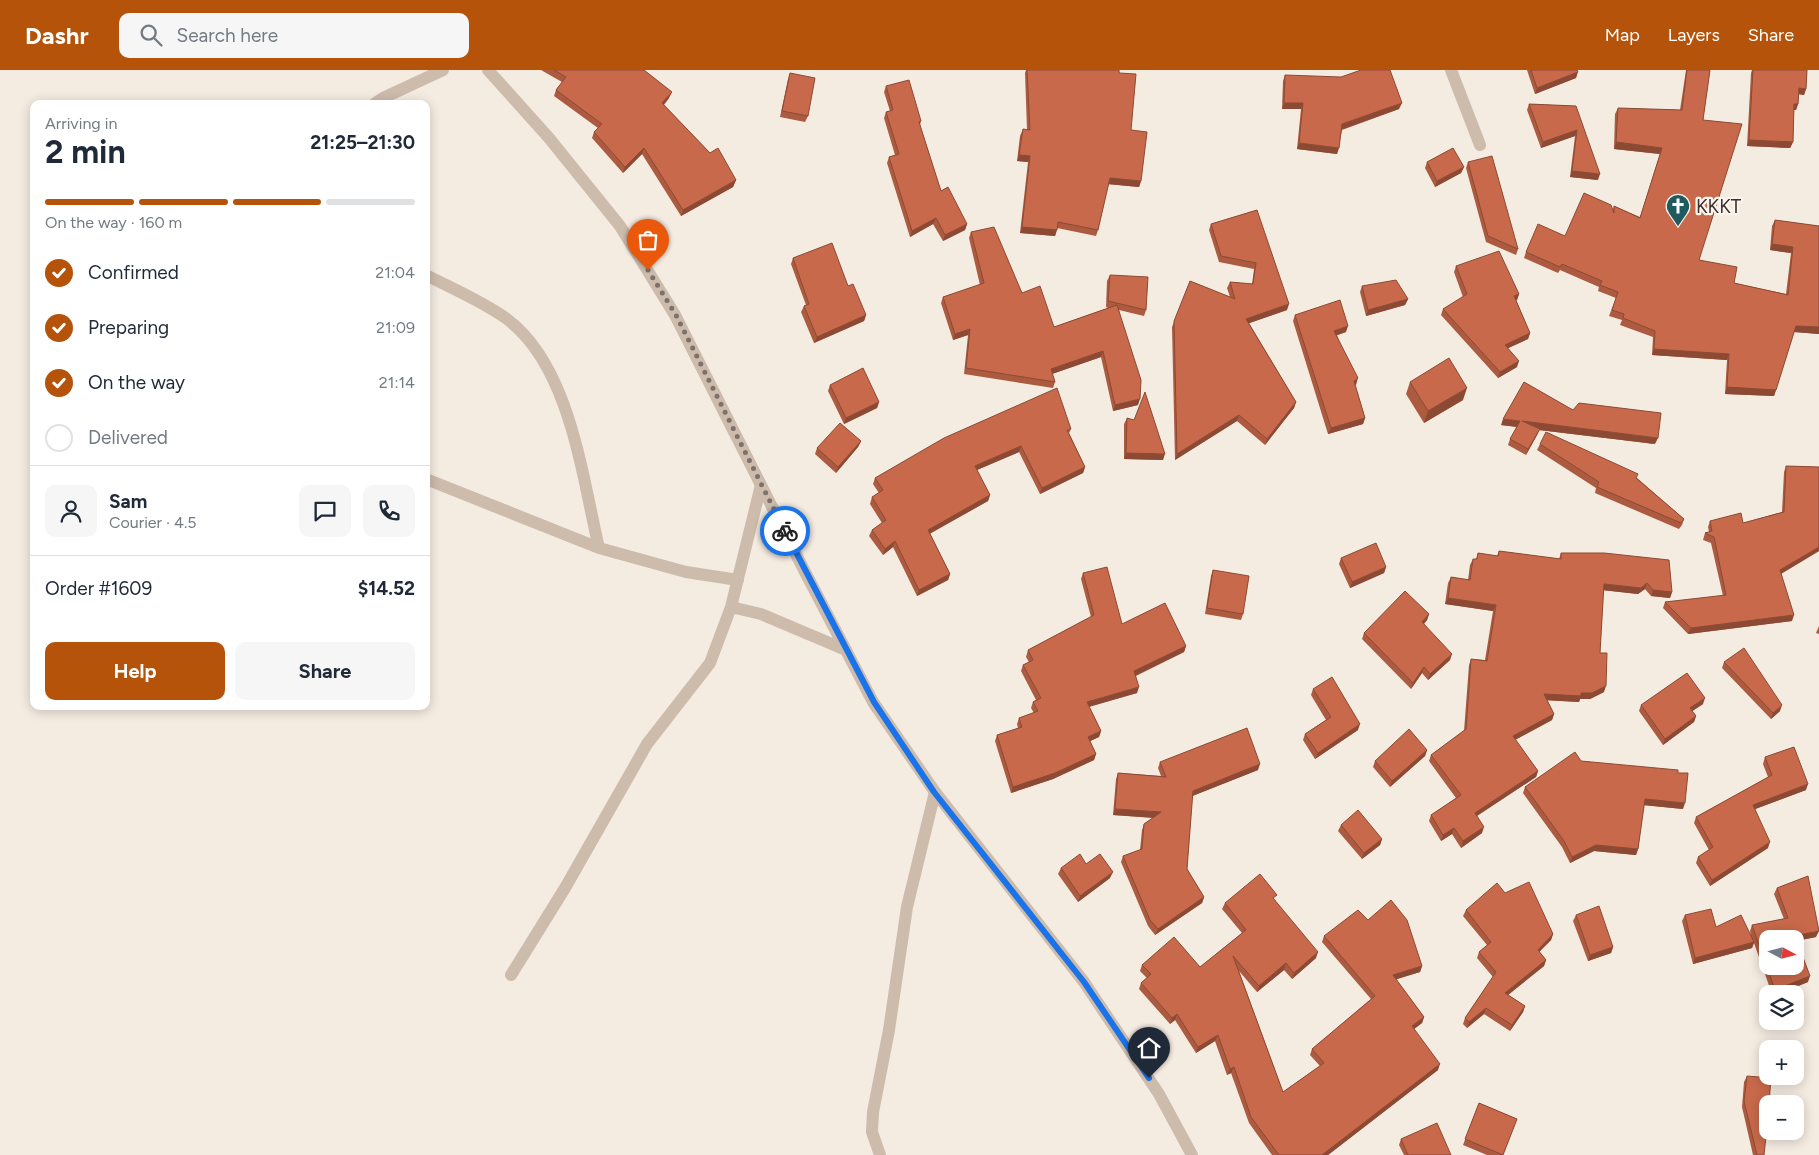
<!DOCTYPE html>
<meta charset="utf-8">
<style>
:root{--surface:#fff;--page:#f6f6f7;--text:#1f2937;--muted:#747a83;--line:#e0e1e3;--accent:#b45309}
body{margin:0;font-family:Figtree,sans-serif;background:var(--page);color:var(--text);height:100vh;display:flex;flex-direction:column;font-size:19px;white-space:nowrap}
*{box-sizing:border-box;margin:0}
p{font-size:16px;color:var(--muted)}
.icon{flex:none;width:28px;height:28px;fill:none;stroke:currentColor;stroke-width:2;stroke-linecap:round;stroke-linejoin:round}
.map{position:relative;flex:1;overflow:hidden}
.sheet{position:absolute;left:30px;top:30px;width:400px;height:610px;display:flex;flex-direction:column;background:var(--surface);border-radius:10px;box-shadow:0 2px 12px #0003}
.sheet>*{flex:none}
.needle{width:32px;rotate:97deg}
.buttons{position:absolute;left:1759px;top:860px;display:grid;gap:10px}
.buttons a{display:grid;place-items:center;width:45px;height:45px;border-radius:10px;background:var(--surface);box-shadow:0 2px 12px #0003;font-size:25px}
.pin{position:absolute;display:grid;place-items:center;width:42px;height:42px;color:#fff;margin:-51px -21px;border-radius:50% 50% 50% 0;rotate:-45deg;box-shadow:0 0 5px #0007}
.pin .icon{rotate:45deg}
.courier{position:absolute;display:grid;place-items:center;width:50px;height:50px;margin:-25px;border:4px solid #1a73e8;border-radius:50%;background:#fff;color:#222;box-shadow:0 1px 6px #0007}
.summary em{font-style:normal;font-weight:700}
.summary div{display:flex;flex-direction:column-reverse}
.summary{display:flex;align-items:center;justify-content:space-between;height:85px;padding:0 15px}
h1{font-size:32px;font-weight:700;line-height:38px}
.bar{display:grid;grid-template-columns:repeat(4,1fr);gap:8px 5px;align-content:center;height:60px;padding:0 15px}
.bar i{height:6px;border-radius:4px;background:var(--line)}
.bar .current{background:var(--accent)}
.bar p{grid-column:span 4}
.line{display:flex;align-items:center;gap:12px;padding:0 15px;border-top:1px solid var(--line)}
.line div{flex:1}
.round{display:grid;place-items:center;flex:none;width:52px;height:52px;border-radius:10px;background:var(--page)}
ol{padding:0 15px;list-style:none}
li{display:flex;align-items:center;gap:15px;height:55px}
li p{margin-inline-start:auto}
li .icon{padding:5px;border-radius:50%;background:var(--accent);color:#fff;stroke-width:4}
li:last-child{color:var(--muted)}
li i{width:28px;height:28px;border:2px solid var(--line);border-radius:50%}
.cta{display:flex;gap:10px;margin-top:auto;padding:10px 15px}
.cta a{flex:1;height:58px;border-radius:10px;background:var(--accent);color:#fff;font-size:20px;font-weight:700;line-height:58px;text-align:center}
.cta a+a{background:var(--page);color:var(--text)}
header{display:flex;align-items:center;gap:30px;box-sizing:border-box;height:70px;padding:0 25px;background:var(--accent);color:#fff}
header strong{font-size:24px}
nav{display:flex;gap:28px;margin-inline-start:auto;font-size:18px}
.search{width:350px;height:45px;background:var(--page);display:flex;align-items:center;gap:12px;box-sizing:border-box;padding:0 18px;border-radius:10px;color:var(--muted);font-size:19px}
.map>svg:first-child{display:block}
</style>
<header>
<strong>Dashr</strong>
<div class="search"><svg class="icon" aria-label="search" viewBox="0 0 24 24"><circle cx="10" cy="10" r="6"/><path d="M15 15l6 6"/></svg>Search here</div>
<nav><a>Map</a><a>Layers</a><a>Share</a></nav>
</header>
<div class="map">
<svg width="1819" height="1085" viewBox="0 0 1819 1085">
<rect width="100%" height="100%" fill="#f4ebe1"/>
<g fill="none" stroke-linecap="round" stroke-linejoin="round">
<path stroke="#cdbbac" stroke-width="12" d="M374,34L383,28L443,0
M426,205C453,219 482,231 507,249C570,296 582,406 599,478
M426,409L599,478L686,502L738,510
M731,537L761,544L846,580
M511,905L565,818L647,674L710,593L731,537L761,415
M880,1085L872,1062L873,1042L889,960L907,837L935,722"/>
<path stroke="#cdbbac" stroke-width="12" d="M488,0L549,68L620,156L675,245L805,502L873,632L935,722L1084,912L1159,1024L1192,1085
M1451,0L1480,75"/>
</g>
<path fill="#ac5a40" d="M541,0H644L669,28L664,35L736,110L733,117L681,146L642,84L623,103L592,68L594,62L598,58L554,26L556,20L562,12Z
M1026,0H1119L1141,111L1139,117L1108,114L1098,160L1096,166L1057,158L1055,166L1020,163L1028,92L1017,91L1020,66L1023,59L1027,60L1025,3Z
M1527,0H1577L1576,8L1535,24Z
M1686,0H1710L1703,50L1699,190L1734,213L1786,224L1791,183L1770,180L1772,156L1775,150L1819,156V264L1794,262L1774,326L1725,324L1727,290L1652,285L1653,267L1620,255L1622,250L1609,246L1616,228L1598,221L1599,217L1560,200L1558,203L1524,188L1526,182L1565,166L1613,140L1614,136L1640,147L1660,84L1614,79L1615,44L1618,38L1680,40Z
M1752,0H1807L1806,19L1804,25L1799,24L1798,34L1796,40H1794L1793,72L1790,78L1747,76L1751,3Z
M790,3L808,46L805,52L780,47L788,9Z
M1285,5L1399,39L1342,60L1337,84L1297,79L1301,39H1282L1283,11Z
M886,16L921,51L920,55L941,121L967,154L965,160L943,171L933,154L910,167L887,93L889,87L895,85L884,48L886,42L890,41L884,22Z
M1529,34L1576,36L1598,110L1570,107L1575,66L1541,78L1527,40Z
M1427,92L1464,97L1461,103L1435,117L1425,98Z
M1468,92L1518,179L1516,185L1486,172L1466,98Z
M1257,140L1287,240L1249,253L1296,332L1294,338L1265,375L1237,351L1175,390L1172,257L1190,211L1230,227L1227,218L1230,212L1252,214L1254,199L1219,192L1209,160L1211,154Z
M971,162L1022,223L1054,257L1108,238L1106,237L1107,211L1110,205L1146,240L1144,246L1119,240L1138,335L1113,341L1101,287L1052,304L1055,312L1053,318L964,304L968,265L953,270L941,233L943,227L980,215L969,168Z
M793,188L848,216L866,245L864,251L814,273L801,242L804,236L806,235L791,194Z
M1456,196L1519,224L1517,230H1516L1530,263L1528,269L1508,278L1517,297L1498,308L1441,245L1443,239L1463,227L1454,202Z
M1362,216L1408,229L1405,235L1366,246L1360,222Z
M1295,245L1346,262L1337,265L1356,315H1355L1365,348L1363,354L1328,364L1293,251Z
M1410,312L1463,330L1424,353L1406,324Z
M830,315L879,332L877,338L844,354L828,321Z
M1573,340L1655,374L1539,360L1537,365L1526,385L1508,375L1510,369L1517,357L1501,355Z
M1127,348L1163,390L1124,389V354Z
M1071,359L1069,363L1085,397L1083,403L1040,424L1019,382L977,400L990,425L988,431L930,463L950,504L948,510L917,526L893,477L883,485L869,466L872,460L882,453L870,434L872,427L879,423L873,414L875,408Z
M861,371L858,377L836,403L815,384L817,378Z
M1540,374L1637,408L1684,449L1682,455L1679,459L1595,423L1596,418L1537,380Z
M1786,396L1819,397V481L1781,504L1792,551L1688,564L1663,538L1665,532L1723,526L1711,473L1703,470L1705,463L1709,462L1708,457L1710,451L1743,453L1782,442L1784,402Z
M1499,481L1559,489L1561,483L1672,522L1670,528L1651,526L1645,519L1638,524L1603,520L1600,583L1604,622L1590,629H1580L1579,632L1547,630L1554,644L1552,650L1515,670L1538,701L1536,707L1477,746L1482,763L1461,778L1452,764L1441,771L1429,751L1431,745L1456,728L1429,691L1431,685L1464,661L1469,595L1471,589L1485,590L1493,541L1445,534L1448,513L1451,507L1468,510L1470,495L1473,489H1476L1478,483L1497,486Z
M1341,488L1386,497L1384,503L1350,518L1339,494Z
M1213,500L1243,544L1241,550L1205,544L1211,506Z
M1083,503L1122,554L1186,576L1184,582L1136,606L1137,623L1089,637L1101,661L1099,667L1090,671L1096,684L1094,690L1053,709L1011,723L995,671L997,665L1018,658L1017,654L1019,648L1034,643L1031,638L1033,632L1036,630L1021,601L1023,595L1029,592L1026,587L1028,580L1091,547L1081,509Z
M1429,544L1427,550L1424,554L1450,590L1428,610L1422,603L1411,619L1362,569L1364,563Z
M1819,556V564L1816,563Z
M1724,592L1780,641L1771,649L1722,598Z
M1313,619L1358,660L1315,689L1303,670L1305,664L1326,650L1311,625Z
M1703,634L1692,641L1696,646L1694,652L1663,675L1639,641L1641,635Z
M1427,680L1425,686L1390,717L1373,697L1375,691Z
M1765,687L1806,720L1755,739L1768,778L1710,816L1696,793L1698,787L1709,780L1694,753L1696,747L1768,707L1763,694Z
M1581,691L1683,739L1644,735L1638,779L1636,785L1594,781L1570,793L1562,777L1523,723L1525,717Z
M1160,692L1258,700L1192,726L1187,799L1204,827L1202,833L1155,865L1148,856L1121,792L1123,786L1140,780L1142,760L1144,754L1153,748L1113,745L1116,709L1118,703L1161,706L1158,698Z
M1341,755L1382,769L1380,775L1362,789L1338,761Z
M1086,794L1110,808L1078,832L1058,804L1061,798Z
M1777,818L1816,867L1797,871L1808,912L1778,924H1772L1754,873L1752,878L1693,894L1682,851L1685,845L1716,857L1751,866L1750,861L1752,855L1784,849L1774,824Z
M1505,823L1553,864L1551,870L1539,882L1546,890L1544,896L1508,925L1525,936L1523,942L1510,961L1484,944L1467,958L1463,954L1465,948L1493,907L1477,888L1479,882L1487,875L1463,846L1466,840Z
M1275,830L1316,888L1292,909L1284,900L1257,922L1239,901L1283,1022L1320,996L1310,985L1312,979L1371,929L1322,872L1324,866L1368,850L1422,896L1420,902L1396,909L1424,947L1422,953L1414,959L1438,1000L1328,1085H1272L1249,1053L1231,1003L1227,1005L1215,971L1196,983L1175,950L1170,954L1139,919L1141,913L1147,908L1140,901L1142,895L1200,897L1242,863L1222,839L1225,833Z
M1576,845L1613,877L1611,883L1588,891L1573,851Z
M1747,1006L1764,1085H1753L1742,1037L1744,1012Z
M1479,1033L1517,1049L1503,1085H1487L1463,1075Z
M1401,1069L1451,1085H1404L1399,1075Z"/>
<path fill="#8c4a34" d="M1578,2L1576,8L1535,24L1537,18Z
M1799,18L1806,19L1804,25L1797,24Z
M672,22L669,28L660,39L662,33Z
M1284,33H1303L1301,39H1282Z
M1402,33L1399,39L1340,60L1342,54Z
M1794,34H1798L1796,40H1792Z
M1577,60L1575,66L1541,78L1543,72Z
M1749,70L1793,72L1790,78L1747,76Z
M1616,72L1662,78L1660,84L1614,79Z
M1299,73L1339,78L1337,84L1297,79Z
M644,78L642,84L623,103L625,97Z
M1019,85L1030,86L1028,92L1017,91Z
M1464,97L1461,103L1435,117L1437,111Z
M1572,101L1600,104L1598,110L1570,107Z
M1110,108L1141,111L1139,117L1107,114Z
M736,110L733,117L681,146L683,140Z
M936,148L933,154L910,167L912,161Z
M967,154L965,160L943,171L945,165Z
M1022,157L1057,160L1055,166L1020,163Z
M1772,174L1793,177L1791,183L1770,180Z
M1519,224L1517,230L1512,232L1514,226Z
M1408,229L1405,235L1366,246L1368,240Z
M1289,234L1287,240L1244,255L1246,249Z
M866,245L864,251L814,273L817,267Z
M1348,256L1346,262L1332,267L1334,261Z
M1796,256L1819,257V264L1794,262Z
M970,259L968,265L953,270L955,264Z
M1530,263L1528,269L1502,281L1505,275Z
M1654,279L1729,284L1727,290L1652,285Z
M1103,281L1101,287L1049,305L1051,299Z
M1519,291L1517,297L1498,308L1500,302Z
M1358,308L1356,315L1351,317L1354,311Z
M1727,317L1776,320L1774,326L1725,324Z
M1467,318L1463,330L1424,353L1428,341Z
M1140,329L1138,335L1113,341L1115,335Z
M879,332L877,338L844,354L846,348Z
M1296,332L1294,338L1265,375L1267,369Z
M1239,345L1237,351L1175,390L1177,384Z
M1365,348L1363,354L1328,364L1331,358Z
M1503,349L1520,351L1518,357L1501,355Z
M1522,351L1658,368L1655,374L1539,360L1537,365L1526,385L1528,379Z
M861,371L858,377L836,403L838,397Z
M1021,376L1019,382L972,402L975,396Z
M1126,383L1165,384L1163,390L1124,389Z
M1085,397L1083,403L1040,424L1042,418Z
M990,425L988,431L926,466L928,460Z
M895,471L893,477L883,485L885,479Z
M1819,477V481L1777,506L1780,500Z
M1386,497L1384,503L1350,518L1352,512Z
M950,504L948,510L917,526L919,520Z
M1647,513L1645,519L1638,524L1601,520L1604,514Z
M1653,520L1672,522L1670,528L1651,526Z
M1448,528L1496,535L1493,541L1445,534Z
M1429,544L1427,550L1420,558L1422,552Z
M1794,545L1792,551L1688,564L1691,558Z
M1186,576L1184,582L1132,607L1134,601Z
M1452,584L1450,590L1428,610L1430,604Z
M1424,597L1422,603L1411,619L1413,613Z
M1606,616L1604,622L1590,629H1580L1579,632L1541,630L1544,624L1581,623Z
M1139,617L1137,623L1084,638L1087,632Z
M1705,628L1703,634L1688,644L1690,638Z
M1782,635L1780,641L1771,649L1773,643Z
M1554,644L1552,650L1511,672L1513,666Z
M1696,646L1694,652L1663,675L1665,669Z
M1360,654L1358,660L1315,689L1318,683Z
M1101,661L1099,667L1086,673L1088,667Z
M1427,680L1425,686L1390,717L1392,711Z
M1096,684L1094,690L1053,709L1011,723L1013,717Z
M1260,694L1258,700L1190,727L1193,721Z
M1538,701L1536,707L1472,749L1475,743Z
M1808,714L1806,720L1750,741L1753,735Z
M1645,729L1685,733L1683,739L1642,735Z
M1115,739L1161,742L1159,748L1113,745Z
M1484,757L1482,763L1461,778L1463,771Z
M1454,758L1452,764L1441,771L1443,765Z
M1382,769L1380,775L1362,789L1364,783Z
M1770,772L1768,778L1710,816L1712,810Z
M1596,775L1638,779L1636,785L1594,781L1570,793L1572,787Z
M1113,802L1110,808L1078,832L1080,826Z
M1204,827L1202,833L1155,865L1158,859Z
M1819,861L1816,867L1795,871V866Z
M1553,864L1551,870L1535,886L1538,880Z
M1754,872L1752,878L1693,894L1695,888Z
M1613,877L1611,883L1588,891L1590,885Z
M1318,882L1316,888L1292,909L1294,903Z
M1546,890L1544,896L1503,929L1505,923Z
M1286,893L1284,900L1257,922L1259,916Z
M1422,896L1420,902L1391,911L1393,905Z
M1810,906L1808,912L1778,924H1773L1775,920Z
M1525,936L1523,942L1510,961L1512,955Z
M1486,938L1484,944L1467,958L1469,952Z
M1177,944L1175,950L1170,954L1172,948Z
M1424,947L1422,953L1410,962L1412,956Z
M1218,965L1215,971L1196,983L1198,977Z
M1440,994L1438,1000L1328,1085H1322Z
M1234,997L1231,1003L1227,1005L1230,999Z"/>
<path fill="#c8694b" stroke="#8c4a34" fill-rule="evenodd" d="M554,0H644L672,22L662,33L710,83L718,78L736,110L683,140L644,78L625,97L594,62L602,54L556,20L566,7Z
M1027,0H1119V3L1136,4L1131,60L1147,62L1141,111L1110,108L1098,160L1058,152L1057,160L1022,157L1030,86L1019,85L1023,59L1030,60Z
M1361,0H1390L1402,33L1342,54L1339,78L1299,73L1303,33H1284L1285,5L1341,7Z
M1531,0H1577L1578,2L1537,18Z
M1687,0H1710L1703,50L1742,54L1699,190L1737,197L1734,213L1788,225L1793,177L1772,174L1775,150L1819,156V257L1796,256L1776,320L1727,317L1729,284L1654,279L1655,261L1623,248L1624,244L1612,240L1618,222L1600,215L1602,211L1562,194L1560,197L1526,182L1538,154L1565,166L1584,123L1611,135L1614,143V136L1640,148L1662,78L1616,72L1618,38L1682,40Z
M1753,0H1807L1806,19L1799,18L1798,34H1794L1793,72L1749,70Z
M790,3L815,8L808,46L782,41Z
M909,10L921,51L919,52L941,121L948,117L967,154L945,165L936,148L912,161L889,87L899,84L886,42L893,40L886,16Z
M1529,34L1576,36L1600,104L1572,101L1577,60L1543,72Z
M1453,78L1464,97L1437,111L1427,92Z
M1492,86L1518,179L1488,166L1468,92Z
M1257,140L1289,234L1246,249L1296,332L1267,369L1239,345L1177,384L1174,251L1190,211L1235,229L1230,212L1253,214L1256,193L1221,186L1211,154Z
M994,157L1022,223L1040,216L1054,257L1117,235L1141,310L1140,329L1115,335L1103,281L1051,299L1055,312L966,298L970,259L955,264L943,227L984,213L971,162Z
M832,173L848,216L853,214L866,245L817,267L804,236L809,234L793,188Z
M1499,181L1519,224L1514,226L1530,263L1505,275L1519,291L1500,302L1443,239L1467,224L1456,196Z
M1110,205L1148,207L1146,240L1108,231Z
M1396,210L1408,229L1368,240L1362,216Z
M1340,230L1348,256L1334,261L1358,308L1354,311L1365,348L1331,358L1295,245Z
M1449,288L1467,318L1428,341L1410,312Z
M863,298L879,332L846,348L830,315Z
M1524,312L1573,340L1579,333L1661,343L1658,368L1522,351L1540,359L1528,379L1510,369L1520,351L1503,349Z
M1057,318L1071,359L1067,360L1085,397L1042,418L1021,376L975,396L990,425L928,460L950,504L919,520L895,471L885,479L872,460L886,450L872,427L883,420L875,408L944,368Z
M1145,322L1165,384L1126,383L1127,348L1134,350Z
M840,353L861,371L838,397L817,378Z
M1546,362L1638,404L1636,408L1684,449L1681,453L1597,417L1599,412L1540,374Z
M1786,396L1819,397V477L1780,500L1794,545L1691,558L1665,532L1726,525L1714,467L1705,463L1712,461L1710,451L1741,443L1743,453L1784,442Z
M1376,473L1386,497L1352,512L1341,488Z
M1499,481L1561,489V483H1604L1669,490L1672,522L1653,520L1647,513L1641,518L1604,514L1600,583H1607L1606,616L1592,623H1581V626L1544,624L1554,644L1513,666L1538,701L1475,743L1484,757L1463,771L1454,758L1443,765L1431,745L1461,725L1431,685L1466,659L1471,589L1487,591L1496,535L1448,528L1451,507L1470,510L1473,489H1477L1478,483L1498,486Z
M1107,497L1122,554L1165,533L1186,576L1134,601L1139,617L1087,632L1101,661L1088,667L1096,684L1055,703L1013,717L997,665L1022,657L1019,648L1038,641L1033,632L1041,628L1023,595L1033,590L1028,580L1094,545L1083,503Z
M1213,500L1249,506L1243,544L1207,538Z
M1405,521L1429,544L1422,552L1452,584L1430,604L1424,597L1413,613L1364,563Z
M1744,578L1782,635L1773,643L1724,592Z
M1687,603L1705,628L1690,638L1696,646L1665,669L1641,635Z
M1332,607L1360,654L1318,683L1305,664L1331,647L1313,619Z
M1247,658L1260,694L1193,721L1187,799L1204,827L1158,859L1150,850L1123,786L1142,779L1144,754L1161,742L1115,739L1118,703L1166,707L1160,692Z
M1409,659L1427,680L1392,711L1375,691Z
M1794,677L1808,714L1753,735L1770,772L1712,810L1698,787L1713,777L1696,747L1772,705L1765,687Z
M1575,682L1581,691L1678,700V703H1688L1685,733L1645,729L1638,779L1596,775L1572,787L1564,771L1525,717Z
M1358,740L1382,769L1364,783L1341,755Z
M1080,784L1086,794L1100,784L1113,802L1080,826L1061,798Z
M1260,804L1277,825L1273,828L1318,882L1294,903L1286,893L1259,916L1233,886L1283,1022L1324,993L1312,979L1375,926L1324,866L1358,840L1368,850L1391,830L1407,850L1422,896L1393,905L1424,947L1412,956L1440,994L1322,1085H1279L1251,1047L1234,997L1230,999L1218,965L1198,977L1177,944L1172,948L1141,913L1151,904L1142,895L1174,867L1200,897L1246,860L1225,833Z
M1808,806L1819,861L1795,866L1810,906L1775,920L1752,855L1788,848L1777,818ZM1768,869H1795V896H1768Z
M1529,812L1553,864L1538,880L1546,890L1505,923L1525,936L1512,955L1486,938L1469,952L1465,948L1496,902L1479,882L1491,872L1466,840L1497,813L1505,823Z
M1599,836L1613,877L1590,885L1576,845Z
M1711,839L1716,857L1741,845L1754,872L1695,888L1685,845Z
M1747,1006L1771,1008L1769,1034H1768V1048L1764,1085H1757L1744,1031Z
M1479,1033L1517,1049L1503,1085L1465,1069Z
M1437,1053L1451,1085H1408L1401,1069Z"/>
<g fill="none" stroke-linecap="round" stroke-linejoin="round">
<path stroke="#7c716b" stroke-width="5" stroke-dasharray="0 9" d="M648,200L676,245L785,461"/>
<path stroke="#1a73e8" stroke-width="6" d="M785,461L874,632L934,722L1084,912L1149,1008"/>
</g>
<defs>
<g id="church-pin" transform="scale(1.25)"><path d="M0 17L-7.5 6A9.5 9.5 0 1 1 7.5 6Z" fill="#1f5a5e" stroke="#fbf5ee"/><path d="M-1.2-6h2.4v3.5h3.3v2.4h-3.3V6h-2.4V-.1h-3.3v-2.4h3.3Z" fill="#fff"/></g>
</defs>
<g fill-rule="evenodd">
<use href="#church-pin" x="1678" y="136"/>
</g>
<g text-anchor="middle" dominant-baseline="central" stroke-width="4.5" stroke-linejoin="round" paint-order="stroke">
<g font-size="19" fill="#3b302b" stroke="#fbf5ee" text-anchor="start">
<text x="1696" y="136">KKKT</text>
</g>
</g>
</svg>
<div class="buttons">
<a><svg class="needle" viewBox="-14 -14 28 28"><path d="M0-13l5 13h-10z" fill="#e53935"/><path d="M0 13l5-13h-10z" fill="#747a83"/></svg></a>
<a><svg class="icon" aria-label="layers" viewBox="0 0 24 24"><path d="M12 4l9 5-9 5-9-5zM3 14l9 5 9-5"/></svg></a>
<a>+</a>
<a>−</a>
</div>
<div class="pin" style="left:648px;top:200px;background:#ea580c"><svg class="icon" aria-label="bag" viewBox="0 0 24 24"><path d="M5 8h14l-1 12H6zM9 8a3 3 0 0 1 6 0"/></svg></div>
<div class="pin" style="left:1149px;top:1008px;background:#1f2937"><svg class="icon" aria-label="home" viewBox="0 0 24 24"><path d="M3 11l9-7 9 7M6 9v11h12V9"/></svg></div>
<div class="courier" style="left:785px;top:461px"><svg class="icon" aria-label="bike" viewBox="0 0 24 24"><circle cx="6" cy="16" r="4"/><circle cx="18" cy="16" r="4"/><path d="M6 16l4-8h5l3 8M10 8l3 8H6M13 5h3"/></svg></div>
<section class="sheet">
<div class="summary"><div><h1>2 min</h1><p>Arriving in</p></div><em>21:25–21:30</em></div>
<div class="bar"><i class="current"></i><i class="current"></i><i class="current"></i><i></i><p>On the way · 160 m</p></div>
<ol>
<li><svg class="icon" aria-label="check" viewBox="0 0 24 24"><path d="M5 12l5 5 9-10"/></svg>Confirmed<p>21:04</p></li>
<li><svg class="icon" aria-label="check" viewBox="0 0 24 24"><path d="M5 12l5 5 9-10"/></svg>Preparing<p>21:09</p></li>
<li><svg class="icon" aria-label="check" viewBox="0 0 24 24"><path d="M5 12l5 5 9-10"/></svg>On the way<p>21:14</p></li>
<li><i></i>Delivered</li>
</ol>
<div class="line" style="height:90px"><a class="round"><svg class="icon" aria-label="person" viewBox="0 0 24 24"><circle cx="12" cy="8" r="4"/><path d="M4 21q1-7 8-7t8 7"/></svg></a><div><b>Sam</b><p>Courier · 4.5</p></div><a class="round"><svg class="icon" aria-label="chat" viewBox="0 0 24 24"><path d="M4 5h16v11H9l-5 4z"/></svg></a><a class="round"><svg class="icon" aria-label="phone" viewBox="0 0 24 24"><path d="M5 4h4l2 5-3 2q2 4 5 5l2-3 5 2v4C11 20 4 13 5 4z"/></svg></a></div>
<div class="line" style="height:65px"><div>Order #1609</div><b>$14.52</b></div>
<div class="cta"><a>Help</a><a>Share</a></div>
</section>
</div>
